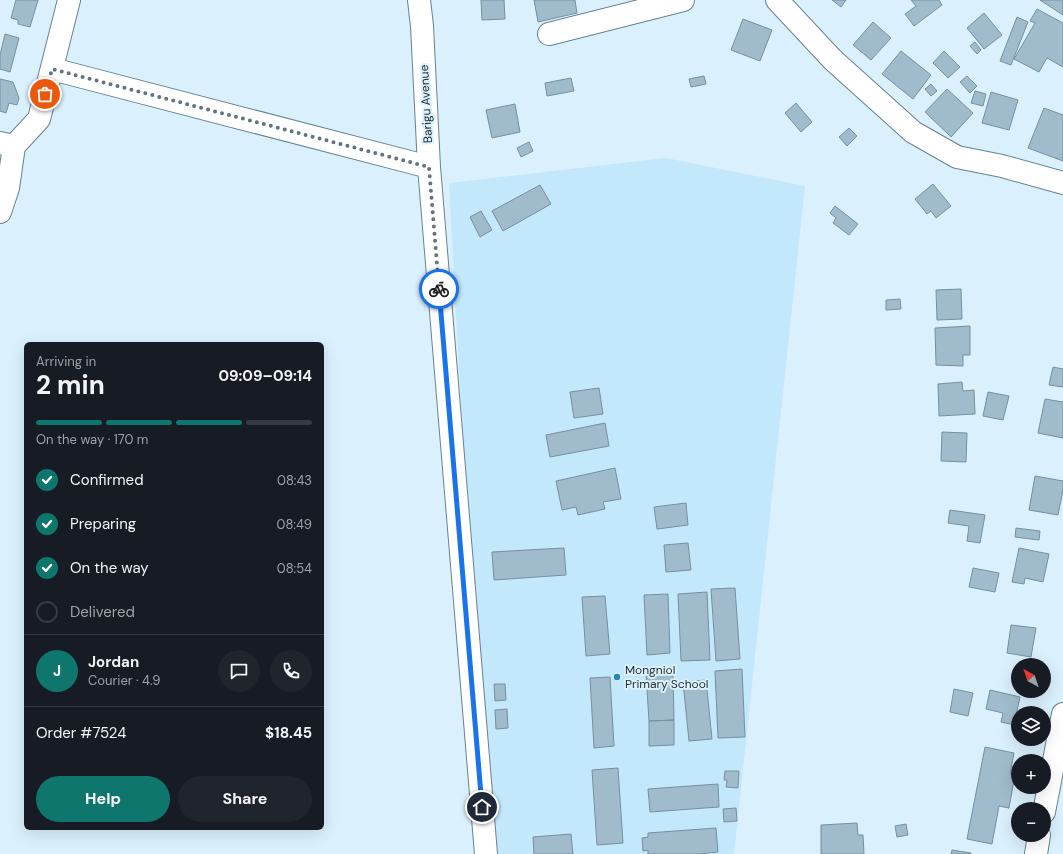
<!DOCTYPE html>
<meta charset="utf-8">
<style>
:root{--surface:#171b24;--page:#20242c;--text:#f1f3f6;--muted:#9ea1a6;--line:#363941;--accent:#0f766e}
body{margin:0;font-family:"DM Sans",sans-serif;background:var(--page);color:var(--text);height:100vh;display:flex;flex-direction:column;font-size:15px;white-space:nowrap}
*{box-sizing:border-box;margin:0}
p{font-size:13px;color:var(--muted)}
.icon{flex:none;width:22px;height:22px;fill:none;stroke:currentColor;stroke-width:2;stroke-linecap:round;stroke-linejoin:round}
.map{position:relative;flex:1;overflow:hidden}
.panel{position:absolute;left:24px;top:342px;width:300px;height:488px;display:flex;flex-direction:column;background:var(--surface);border-radius:6px;box-shadow:0 4px 16px #0002}
.panel>*{flex:none}
.needle{width:26px;rotate:320deg}
.buttons{position:absolute;left:1011px;top:658px;display:grid;gap:8px}
.buttons a{display:grid;place-items:center;width:40px;height:40px;border-radius:50%;background:var(--surface);box-shadow:0 4px 16px #0002;font-size:20px}
.pin{position:absolute;display:grid;place-items:center;width:34px;height:34px;color:#fff;margin:-17px;border:2px solid #fff;border-radius:50%;box-shadow:0 1px 4px #0007}
.courier{position:absolute;display:grid;place-items:center;width:40px;height:40px;margin:-20px;border:3px solid #1a73e8;border-radius:50%;background:#fff;color:#222;box-shadow:0 1px 5px #0007}
.summary em{font-style:normal;font-weight:700}
.summary div{display:flex;flex-direction:column-reverse}
.summary{display:flex;align-items:center;justify-content:space-between;height:68px;padding:0 12px}
h1{font-size:26px;font-weight:700;line-height:30px}
.bar{display:grid;grid-template-columns:repeat(4,1fr);gap:6px 4px;align-content:center;height:48px;padding:0 12px}
.bar i{height:5px;border-radius:3px;background:var(--line)}
.bar .active{background:var(--accent)}
.bar p{grid-column:span 4}
.line{display:flex;align-items:center;gap:10px;padding:0 12px;border-top:1px solid var(--line)}
.line div{flex:1}
.round{display:grid;place-items:center;flex:none;width:42px;height:42px;border-radius:21px;background:var(--page)}
ol{padding:0 12px;list-style:none}
li{display:flex;align-items:center;gap:12px;height:44px}
li p{margin-inline-start:auto}
li .icon{padding:4px;border-radius:50%;background:var(--accent);color:#fff;stroke-width:4}
li:last-child{color:var(--muted)}
li i{width:22px;height:22px;border:2px solid var(--line);border-radius:50%}
.primary-button{display:flex;gap:8px;margin-top:auto;padding:8px 12px}
.primary-button a{flex:1;height:46px;border-radius:24px;background:var(--accent);color:#fff;font-size:16px;font-weight:700;line-height:46px;text-align:center}
.primary-button a+a{background:var(--page);color:var(--text)}
.map>svg:first-child{display:block}
</style>
<div class="map">
<svg width="1063" height="854" viewBox="0 0 1063 854">
<rect width="100%" height="100%" fill="#daf0fd"/>
<path fill="#c3e7fb" d="M666,158L805,186L734,854H498L466,501L449,183Z"/>
<path fill="#a0bbcb" stroke="#75909e" d="M16,0H38L30,27L18,24V20L11,18Z
M481,0H504L505,19L482,20Z
M534,0H575L577,13L538,22Z
M832,0H846L841,7Z
M911,0H939L942,5L914,26L905,14L916,6Z
M1040,0H1063V15Z
M1037,9L1063,23V67L1047,58L1039,72L1014,59L1035,23L1030,21Z
M984,13L1002,35L984,49L967,28Z
M1017,17L1028,22L1011,65L1000,61Z
M743,19L772,30L760,61L731,50Z
M873,22L891,38L871,60L853,45Z
M5,34L19,38L10,72L0,69V55Z
M975,42L981,50L977,54L970,46Z
M901,51L931,75L913,99L882,74Z
M944,51L960,67L948,78L933,63Z
M704,76L706,84L691,87L689,79Z
M967,76L977,86L970,93L960,82Z
M571,78L574,91L547,96L545,83Z
M0,79L13,82L19,98L17,105L9,103L6,113L0,111Z
M931,84L937,91L931,96L925,89Z
M947,89L973,113L951,137L925,112Z
M975,91L986,94L983,106L971,103Z
M991,92L1018,100L1009,130L982,123Z
M796,103L812,122L801,132L785,113Z
M515,104L520,132L492,138L486,110Z
M1044,108L1063,115V161L1028,148Z
M849,128L857,136L847,146L839,137Z
M529,142L533,151L521,157L517,148Z
M933,184L951,206L936,218L931,211L927,214L915,199Z
M540,185L551,204L503,231L492,211Z
M835,206L858,224L849,235L833,223L836,218L830,213Z
M481,211L492,230L480,237L470,217Z
M961,289L962,319L937,320L936,290Z
M900,299L901,309L886,310V300Z
M970,326V355H963V366L936,365L935,328Z
M1053,367L1063,369V387L1049,385Z
M962,382L963,391L974,390L975,414L939,416L938,384Z
M599,388L603,414L574,418L570,392Z
M988,392L1009,396L1003,420L983,416Z
M1045,399L1063,402V438L1038,433Z
M605,423L609,446L550,457L546,435Z
M942,432L967,433L966,462L941,461Z
M615,468L621,499L603,502L605,509L578,515L576,507L562,510L556,481Z
M1035,476L1063,481V490L1058,515L1029,510Z
M686,503L688,525L657,529L654,507Z
M950,510L985,515L980,543L967,541L969,526L948,523Z
M1016,528L1040,531L1039,540L1015,537Z
M688,543L691,570L666,572L664,545Z
M564,548L566,575L494,580L492,552Z
M1019,548L1049,554L1043,582L1025,578L1024,584L1012,582Z
M973,568L999,573L995,592L969,587Z
M735,588L740,659L716,661L711,589Z
M707,592L710,660L681,661L678,594Z
M668,594L670,653L647,655L644,595Z
M605,596L610,654L586,656L582,597Z
M1011,625L1036,628L1031,657L1007,653Z
M742,669L745,737L718,738L715,671Z
M646,674H673L674,720L649,721Z
M610,677L614,746L594,748L590,678Z
M706,680L712,739L689,741L683,682Z
M494,684H505L506,700L495,701Z
M954,689L973,693L968,716L950,712Z
M990,690L1020,697L1014,725L1001,722L1003,713L986,709Z
M507,709L508,728L496,729L495,710Z
M674,720V745L649,746V721Z
M985,747L1014,753L1010,774L1015,775L1009,808L999,806L992,844L967,839Z
M618,768L623,843L597,845L592,770Z
M725,771H739L738,788L726,787L727,780H724Z
M718,784L719,807L650,812L648,789Z
M736,808L737,821L724,822L723,809Z
M857,823L858,835H863L864,854H821V825Z
M906,824L908,835L897,837L895,826Z
M716,828L718,852L698,854H648V850L643,851L642,838L648,837V833Z
M571,834L573,854H534L533,837Z
M952,850L971,853V854H951Z"/>
<g fill="none" stroke-linecap="round" stroke-linejoin="round">
<g stroke="#67818f" stroke-width="24">
<path id="minor" d="M419,0L422,26L429,167L486,854
M777,0L833,60L913,132L957,157L1002,166L1063,183
M549,34L683,0
M52,69L429,167
M0,143L14,146L39,119L69,0
M0,212L8,188L14,146"/>
</g>
<g stroke="#67818f" stroke-width="24">
<path id="tertiary" d="M1044,812L1063,714
M1036,854L1039,835"/>
</g>
<use href="#minor" stroke="#fff" stroke-width="22"/>
<use href="#tertiary" stroke="#fff" stroke-width="22"/>
</g>
<g fill="none" stroke-linecap="round" stroke-linejoin="round">
<path stroke="#64727a" stroke-width="4" stroke-dasharray="0 7.2" d="M45,94L52,69L429,167L439,289"/>
<path stroke="#1a73e8" stroke-width="5" d="M439,289L482,807"/>
</g>
<circle fill="#2688b3" stroke="#daf0fd" stroke-width="1.5" cx="617" cy="677" r="4"/>
<g text-anchor="middle" dominant-baseline="central" stroke-width="4" stroke-linejoin="round" paint-order="stroke">
<g font-size="12" fill="#242e34" stroke="#daf0fd">
<text transform="translate(426 104) rotate(-93)">Barigu Avenue</text>
</g>
<g font-size="12" fill="#242e34" stroke="#daf0fd" text-anchor="start">
<text x="625" y="670">Mongniol<tspan x="625" dy="14">Primary School</tspan></text>
</g>
</g>
</svg>
<div class="buttons">
<a><svg class="needle" viewBox="-14 -14 28 28"><path d="M0-13l5 13h-10z" fill="#e53935"/><path d="M0 13l5-13h-10z" fill="#9ea1a6"/></svg></a>
<a><svg class="icon" aria-label="layers" viewBox="0 0 24 24"><path d="M12 4l9 5-9 5-9-5zM3 14l9 5 9-5"/></svg></a>
<a>+</a>
<a>−</a>
</div>
<div class="pin" style="left:45px;top:94px;background:#ea580c"><svg class="icon" aria-label="bag" viewBox="0 0 24 24"><path d="M5 8h14l-1 12H6zM9 8a3 3 0 0 1 6 0"/></svg></div>
<div class="pin" style="left:482px;top:807px;background:#1f2937"><svg class="icon" aria-label="home" viewBox="0 0 24 24"><path d="M3 11l9-7 9 7M6 9v11h12V9"/></svg></div>
<div class="courier" style="left:439px;top:289px"><svg class="icon" aria-label="bike" viewBox="0 0 24 24"><circle cx="6" cy="16" r="4"/><circle cx="18" cy="16" r="4"/><path d="M6 16l4-8h5l3 8M10 8l3 8H6M13 5h3"/></svg></div>
<section class="panel">
<div class="summary"><div><h1>2 min</h1><p>Arriving in</p></div><em>09:09–09:14</em></div>
<div class="bar"><i class="active"></i><i class="active"></i><i class="active"></i><i></i><p>On the way · 170 m</p></div>
<ol>
<li><svg class="icon" aria-label="check" viewBox="0 0 24 24"><path d="M5 12l5 5 9-10"/></svg>Confirmed<p>08:43</p></li>
<li><svg class="icon" aria-label="check" viewBox="0 0 24 24"><path d="M5 12l5 5 9-10"/></svg>Preparing<p>08:49</p></li>
<li><svg class="icon" aria-label="check" viewBox="0 0 24 24"><path d="M5 12l5 5 9-10"/></svg>On the way<p>08:54</p></li>
<li><i></i>Delivered</li>
</ol>
<div class="line" style="height:72px"><b class="round" style="background:var(--accent);color:#fff">J</b><div><b>Jordan</b><p>Courier · 4.9</p></div><a class="round"><svg class="icon" aria-label="chat" viewBox="0 0 24 24"><path d="M4 5h16v11H9l-5 4z"/></svg></a><a class="round"><svg class="icon" aria-label="phone" viewBox="0 0 24 24"><path d="M5 4h4l2 5-3 2q2 4 5 5l2-3 5 2v4C11 20 4 13 5 4z"/></svg></a></div>
<div class="line" style="height:52px"><div>Order #7524</div><b>$18.45</b></div>
<div class="primary-button"><a>Help</a><a>Share</a></div>
</section>
</div>
